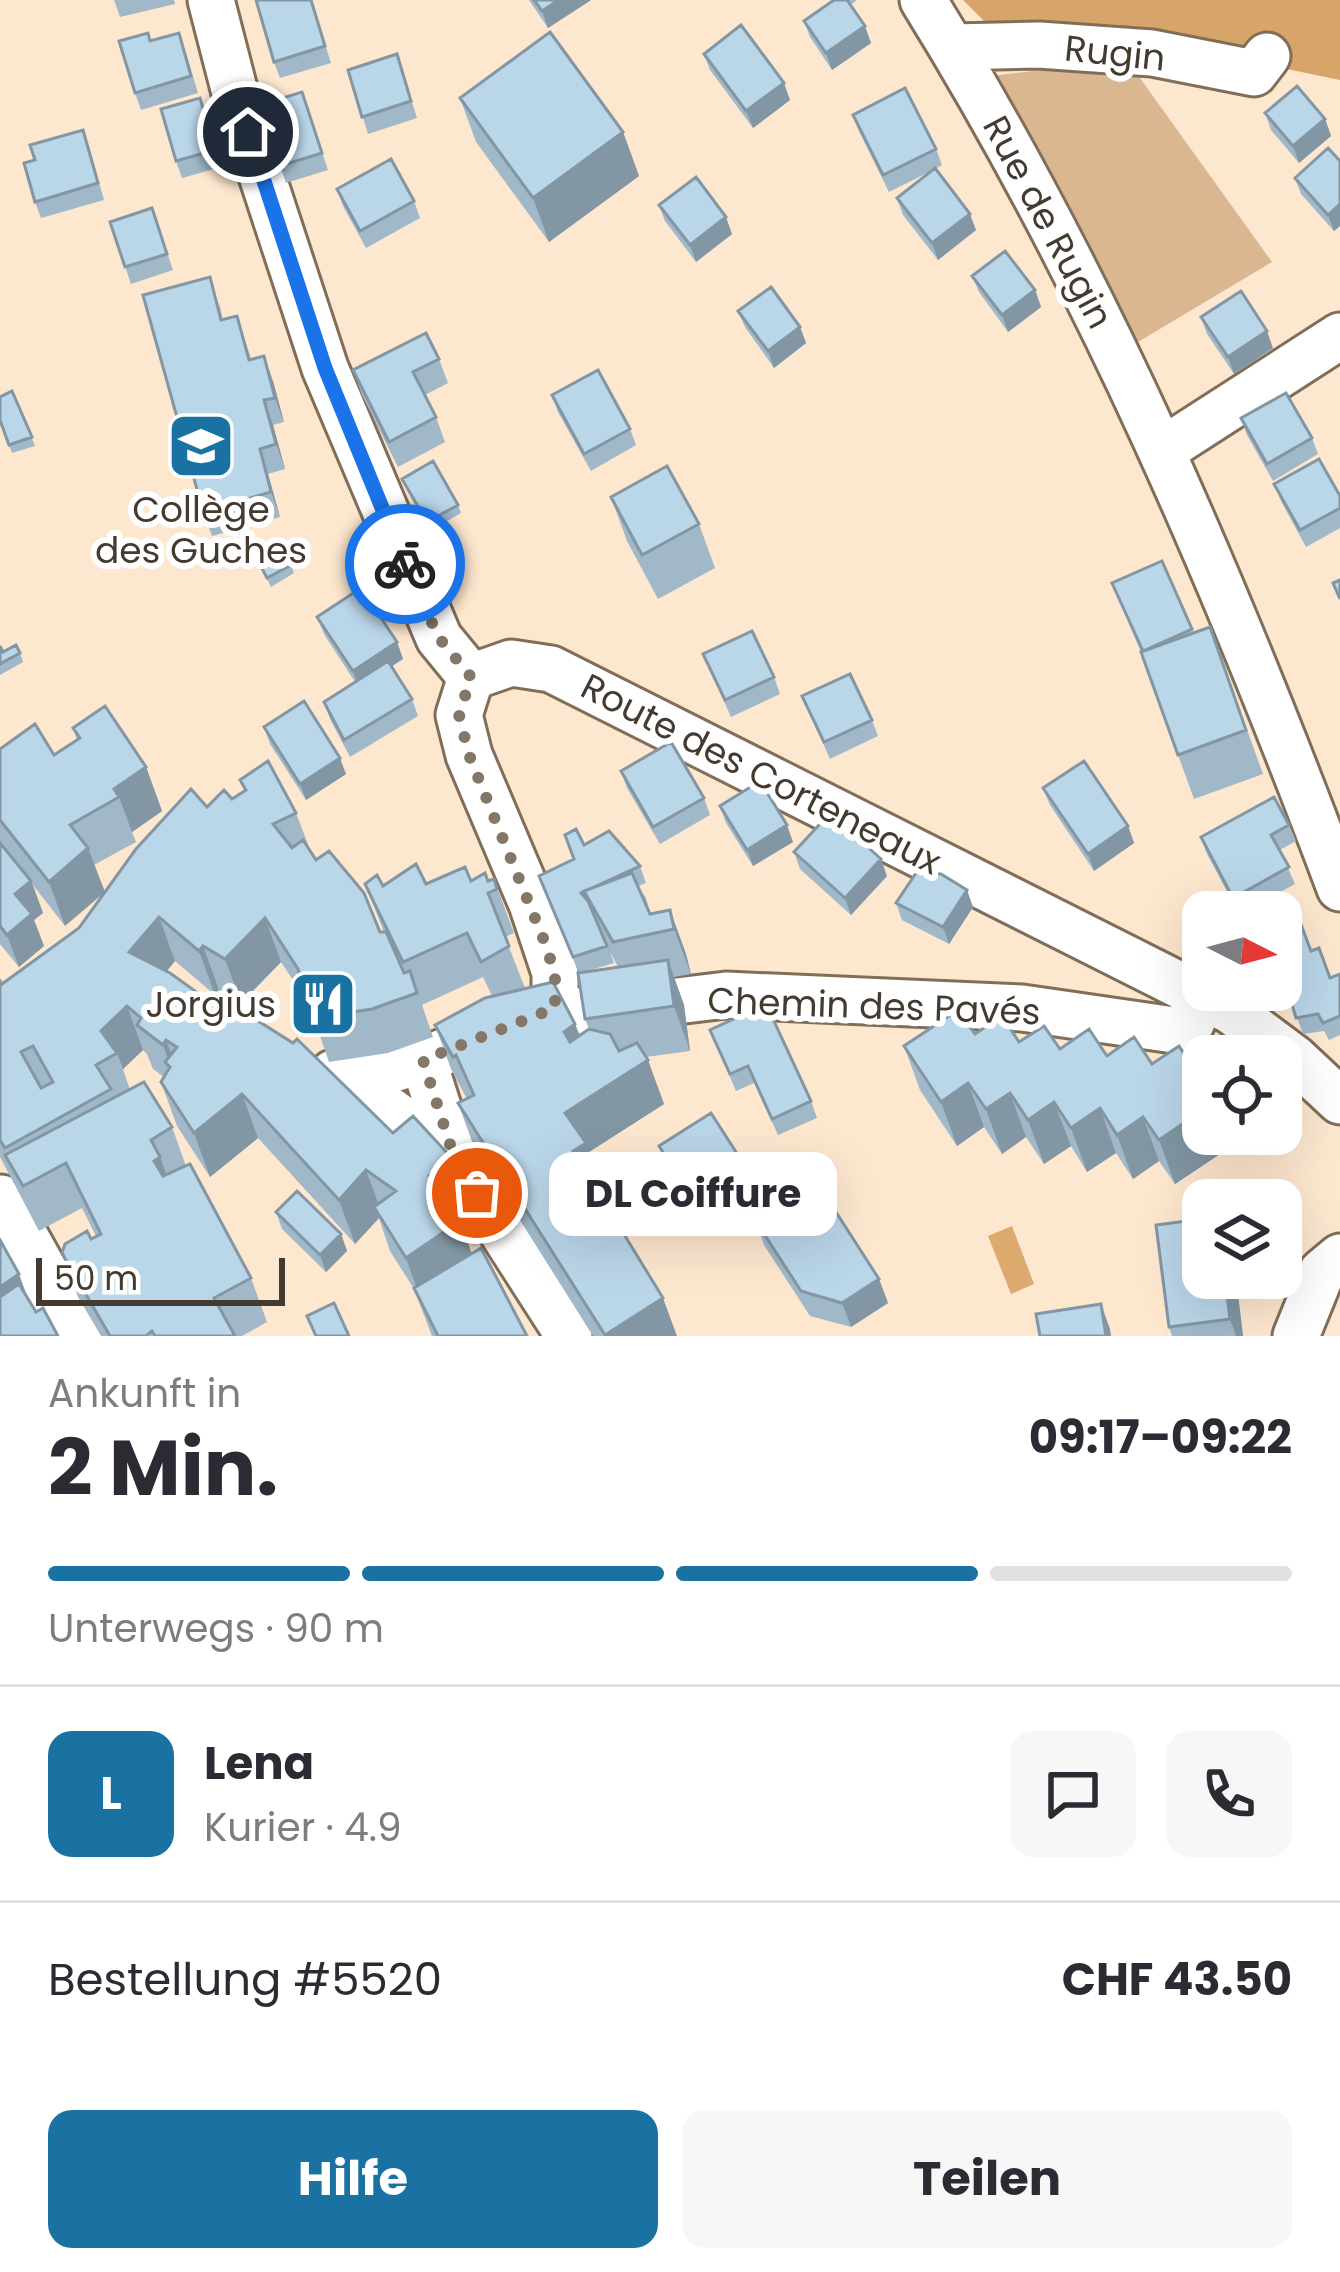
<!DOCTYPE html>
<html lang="de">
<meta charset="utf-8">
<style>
:root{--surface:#fff;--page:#f7f7f7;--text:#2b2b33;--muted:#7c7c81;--line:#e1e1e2;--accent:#1972a1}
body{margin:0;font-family:Poppins,sans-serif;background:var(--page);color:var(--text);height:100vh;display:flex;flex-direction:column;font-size:45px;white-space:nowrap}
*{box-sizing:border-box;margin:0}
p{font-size:39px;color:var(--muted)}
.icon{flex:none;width:66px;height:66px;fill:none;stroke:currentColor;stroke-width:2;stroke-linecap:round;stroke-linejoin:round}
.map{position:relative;height:1336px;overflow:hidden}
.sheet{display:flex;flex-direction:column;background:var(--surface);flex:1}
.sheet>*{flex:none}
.needle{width:78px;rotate:96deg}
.buttons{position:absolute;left:1182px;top:891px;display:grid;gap:24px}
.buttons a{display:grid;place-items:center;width:120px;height:120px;border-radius:24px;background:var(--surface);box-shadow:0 12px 48px #0002;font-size:60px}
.scale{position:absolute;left:36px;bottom:30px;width:249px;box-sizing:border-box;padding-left:12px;border:6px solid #433a30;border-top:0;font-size:33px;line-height:42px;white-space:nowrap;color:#433a30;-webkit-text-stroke:9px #fff;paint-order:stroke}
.pin{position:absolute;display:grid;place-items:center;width:102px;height:102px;color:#fff;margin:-51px;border:6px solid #fff;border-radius:50%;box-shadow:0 3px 12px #0007}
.courier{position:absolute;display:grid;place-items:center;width:120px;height:120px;margin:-60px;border:9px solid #1a73e8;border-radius:50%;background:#fff;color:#222;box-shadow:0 3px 15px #0007}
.bubble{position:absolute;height:84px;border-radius:24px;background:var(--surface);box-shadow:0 12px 48px #0002;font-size:39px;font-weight:700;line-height:84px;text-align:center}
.headline em{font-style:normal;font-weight:700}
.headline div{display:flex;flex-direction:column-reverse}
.headline{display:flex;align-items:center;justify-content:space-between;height:204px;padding:0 48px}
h1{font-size:78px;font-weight:700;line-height:90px}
.bar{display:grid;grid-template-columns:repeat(4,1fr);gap:18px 12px;align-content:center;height:144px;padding:0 48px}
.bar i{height:15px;border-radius:9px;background:var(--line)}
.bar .on{background:var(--accent)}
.bar p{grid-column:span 4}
.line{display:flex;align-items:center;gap:30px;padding:0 48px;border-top:3px solid var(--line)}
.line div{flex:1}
.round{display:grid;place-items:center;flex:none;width:126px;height:126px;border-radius:24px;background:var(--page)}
.button{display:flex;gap:24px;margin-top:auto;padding:24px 48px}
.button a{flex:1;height:138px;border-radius:24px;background:var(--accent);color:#fff;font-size:48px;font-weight:700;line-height:138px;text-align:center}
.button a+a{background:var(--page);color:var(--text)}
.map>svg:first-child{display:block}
</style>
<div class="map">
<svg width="1340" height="1336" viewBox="0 0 1340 1336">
<rect width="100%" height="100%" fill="#fde7cf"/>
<path fill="#dab791" d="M1127,60L1272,262L1133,345L991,76Z"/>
<path fill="#d7a46a" d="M963,0H1340V80L1143,39L987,24Z"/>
<path fill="#dca96f" d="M1012,1226L1034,1284L1011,1294L988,1236Z"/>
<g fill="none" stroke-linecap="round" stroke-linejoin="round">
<g stroke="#816e58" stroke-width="51">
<path id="minor" d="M211,0L235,93L325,368L439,638L471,677
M923,0C1097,281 1224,579 1340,888
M952,47L1039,45L1152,53L1254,73L1267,56
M1163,450L1340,336
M471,677L511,663L551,669L1231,1011L1294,1058L1340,1101
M471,677L459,715L469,755L532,904L555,973V1008
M423,1060L454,1157L569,1336
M333,1073L351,1082L454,1157
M351,1082L423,1060L555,1008L587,1012L726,995L1022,1008L1174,1030L1192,1022
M1296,1336L1322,1272L1340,1257"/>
</g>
<g stroke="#816e58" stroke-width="63">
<path id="major" d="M0,1204L74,1336"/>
</g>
<use href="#minor" stroke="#fff" stroke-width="45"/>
<use href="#major" stroke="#fff" stroke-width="57"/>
</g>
<path fill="#a0b8c8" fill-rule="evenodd" d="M114,0H174L175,4L120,17Z
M311,0L331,63L280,78L274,62Z
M529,0H591L548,28Z
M834,0H857L850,5L871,43L832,70L810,37L804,21Z
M150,41L185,50L198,93L141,110L135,93Z
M397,54L417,118L368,134L348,70Z
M704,54L790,100L753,128L710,70Z
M302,92L328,170L286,183L280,166Z
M460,98L623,132L639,176L549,242L476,142Z
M1265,113L1325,119L1331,136L1299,163L1271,130Z
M206,115L221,167L182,178L176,161Z
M853,115L936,149L942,165L935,169L976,230L938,260L903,215L897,198L931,171L889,192L859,131Z
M89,146L104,200L41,218L35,202Z
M1340,161V226L1334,231L1301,194L1295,178Z
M337,189L414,201L420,218L366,248L343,206Z
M659,205L732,234L696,262L665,221Z
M152,208L173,270L131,284L110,222Z
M972,276L1035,290L1041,307L1008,332L979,292Z
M219,302L223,320L237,316L251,359L273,381L284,422L273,425L285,469L268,474L280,517L212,536L203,511Z
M738,311L800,327L806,343L774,368L745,327Z
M1201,317L1273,348L1234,374L1207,334Z
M439,359L448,383L425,395L436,417L445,442L398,467L362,395L353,370Z
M12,391L35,446L12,453L0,420Z
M552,395L630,429L636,445L591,471L558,412Z
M1241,418L1312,438L1318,454L1273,481L1247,435Z
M402,479L458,505L461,513L430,531Z
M1274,484L1340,496V528L1306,547L1281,501Z
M611,497L699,524L715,568L658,599L627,541Z
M254,553L291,565L294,573L271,587Z
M1162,561L1194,633L1210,627L1263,774L1194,799L1141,652L1112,583Z
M317,617L397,642L403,659L391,666L412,699L418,716L350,757L330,719L324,702L355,682L324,634Z
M0,646L3,652L20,653L23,662L0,675Z
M703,654L774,677L780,694L731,717Z
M802,696L872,720L878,736L830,759Z
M264,727L346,774L306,800L270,744Z
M73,728L146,767L162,811L132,832L136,842L94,865L65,926L33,885L43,913L34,920L44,946L19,967L0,944V749L54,755L77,740Z
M621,771L704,798L710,815L660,844L627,788Z
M240,780L296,813L311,852L316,860L380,932H384L365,884L383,886L488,881L494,879L514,933L505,937L525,988L575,1024L580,1035L589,1029L585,1019L579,973L545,893L584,845L640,866L646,883L638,886L646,898L650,914L670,910L686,954L691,974L674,977L684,1005L690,1051L646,1057L664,1104L589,1152L602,1187L597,1190L677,1336H593L474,1147L458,1103L467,1099L451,1069L435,1025L492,996L483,977L422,1005L433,1037L388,1053L329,1062L309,1004L281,962L241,1003L219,990L215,995L175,961L167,971L393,1133L449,1155L465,1199L453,1211L472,1254L527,1336H432L414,1289L390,1251L379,1218L355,1244L258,1138L210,1177L177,1126L161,1082L164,1077L153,1069L147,1054L143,1050L123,1069L130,1090L172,1127L186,1166L251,1278L267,1322L242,1336H101L78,1297L62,1253L96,1236L82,1208L39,1231L0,1157V981L2,984L79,928L207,807L232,799L244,791ZM610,952L618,967L584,972L614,963Z
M1043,788L1128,826L1134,843L1094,871L1050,805Z
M720,806L793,842L753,866L726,823Z
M1289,825L1296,841L1280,850L1295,884L1244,912H1238L1207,854L1201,837Z
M794,852L887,876L851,915L800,869Z
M896,903L973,907L949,944L902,920Z
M1311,951L1330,978L1340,974V1035L1329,1040L1324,1031L1303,1034L1292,1004L1279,1009L1272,990Z
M710,1030L811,1101L817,1118L778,1135L754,1083L736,1091Z
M975,1034L1107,1056L1203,1134H1227L1232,1146L1175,1184L1159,1161L1133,1179L1116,1153L1087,1172L1071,1146L1044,1164L1026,1137L1002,1154L984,1127L957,1146L920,1090L904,1046Z
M659,1146L760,1196L708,1230L665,1163Z
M276,1212L341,1234L347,1251L326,1272L282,1229Z
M755,1220L879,1279L888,1303L851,1327L810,1316L764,1245Z
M1236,1278L1243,1336H1172L1169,1327Z"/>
<path fill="#8296a3" d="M559,0H591L548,28L542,11Z
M865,26L871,43L832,70L826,53Z
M784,83L790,100L753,128L746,111Z
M1325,119L1331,136L1299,163L1293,146Z
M623,132L639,176L549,242L533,198Z
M1340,204V226L1334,231L1328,215Z
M970,214L976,230L938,260L932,243Z
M726,217L732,234L696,262L690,245Z
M1035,290L1041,307L1008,332L1002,315Z
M800,327L806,343L774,368L768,351Z
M1267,331L1273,348L1234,374L1228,357Z
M264,356L273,381L284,422L275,398Z
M264,400L273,425L285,469L276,444Z
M260,449L268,474L280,517L271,492Z
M397,642L403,659L359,688L353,671Z
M340,758L346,774L306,800L300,784Z
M146,767L162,811L132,832L119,797L114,789Z
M787,825L793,842L753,866L747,850Z
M1128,826L1134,843L1094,871L1088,854Z
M88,848L105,892L65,926L49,882Z
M881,859L887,876L851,915L845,898Z
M31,881L43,913L34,920L44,946L19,967L7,935L15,894Z
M967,890L973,907L949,944L943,927Z
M670,910L686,954L691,974L674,929Z
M159,917L175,961L145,996L129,952Z
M265,918L281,962L241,1003L225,959Z
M203,946L219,990L215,995L199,951Z
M668,960L684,1005L690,1051L674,1006Z
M127,1006L143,1050L123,1069L117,1053L101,1031Z
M575,1024L591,1068L580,1076L564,1032Z
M166,1040L183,1085L179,1089L163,1045Z
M648,1060L664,1104L589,1152L602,1187L589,1195L573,1151L565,1113Z
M968,1083L984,1127L957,1146L941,1102Z
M1010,1093L1026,1137L1002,1154L986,1109Z
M242,1094L258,1138L210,1177L194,1133Z
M1054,1102L1071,1146L1044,1164L1028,1120Z
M1100,1108L1116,1153L1087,1172L1071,1128Z
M1203,1110V1134H1227L1232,1146L1175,1184L1159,1140Z
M1143,1117L1159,1161L1133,1179L1117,1135Z
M449,1155L465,1199L445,1220L429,1176Z
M160,1157L176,1201L154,1161Z
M366,1170L382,1214L374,1207L379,1218L355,1244L339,1200Z
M754,1180L760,1196L708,1230L702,1213Z
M460,1221L476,1265L422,1303L406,1258Z
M341,1234L347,1251L326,1272L320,1255Z
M19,1274L28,1299L0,1318V1287Z
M1225,1278H1236L1243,1336H1236L1230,1319Z
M879,1279L888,1303L851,1327L842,1303Z
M663,1298L677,1336H605V1335Z
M1101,1304L1110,1329L1111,1336H1106Z"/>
<path fill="#bad6e9" stroke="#8296a3" stroke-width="3" fill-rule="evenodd" d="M256,0H311L325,46L274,62Z
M534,0H559L542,11Z
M834,0H847L865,26L826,53L804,21Z
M741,25L784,83L746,111L704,54Z
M550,32L623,132L533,198L460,98Z
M148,33L150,41L179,33L191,76L135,93L119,41Z
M397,54L411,101L362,117L348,70Z
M1297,86L1325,119L1293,146L1265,113Z
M905,88L936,149L883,175L853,115Z
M302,92L322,153L280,166L260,105Z
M200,98L215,150L176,161L161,109Z
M83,130L98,183L35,202L24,163L35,160L30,145Z
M1328,148L1340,161V204L1328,215L1295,178Z
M391,159L414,201L360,231L337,189Z
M935,168L970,214L932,243L897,198Z
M696,177L726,217L690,245L659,205Z
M152,208L167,254L125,267L110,222Z
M1005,251L1035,290L1002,315L972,276Z
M210,277L221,320L237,316L249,360L264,356L275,398L264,400L276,444L260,449L271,492L203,511L143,295Z
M771,287L800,327L768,351L738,311Z
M1241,291L1267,331L1228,357L1201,317Z
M426,333L439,359L413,372L436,417L389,442L353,370Z
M598,370L630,429L584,454L552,395Z
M12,391L32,437L9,445L0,420V397Z
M1286,393L1312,438L1267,464L1241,418Z
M1319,459L1340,496V508L1300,530L1274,484Z
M433,461L458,505L427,522L402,479Z
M667,466L699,524L642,555L611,497Z
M277,540L291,565L267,578L254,553Z
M1162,561L1192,629L1143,651L1112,583Z
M1340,580V599L1333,583Z
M361,588L397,642L353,671L317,617Z
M1210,627L1246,730L1178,755L1141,652Z
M752,631L774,677L725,700L703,654Z
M16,645L20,653L0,664V646L3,652Z
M388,661L412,699L344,740L324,702Z
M850,674L872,720L824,742L802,696Z
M304,701L340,758L300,784L264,727Z
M105,706L146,767L114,789L119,797L70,825L88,848L49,882L0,820V749L35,724L54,755L80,738L73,728Z
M671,742L704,798L653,827L621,771Z
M268,761L296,813L273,824L292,848L303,840L316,860L329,851L364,893L380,932H386L404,973L410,971L417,993L372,1009L313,1018L298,969L265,918L225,959L203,946L199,951L159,917L129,952L170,973L213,1004L217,995L293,1043L297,1039L393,1133L413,1116L449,1155L429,1176L460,1221L406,1258L374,1207L396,1191L366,1170L339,1200L242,1094L194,1133L161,1082L170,1067L165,1062L177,1047L166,1040L163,1045L137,1025L141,1018L127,1006L101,1031L117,1053L96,1065L111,1089L5,1148L0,1140V981L2,984L79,928L136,849L191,789L207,807L224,790L232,799L246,790L240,780ZM33,1046L53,1082L41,1088L21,1052Z
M1084,761L1128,826L1088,854L1043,788Z
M760,781L787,825L747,850L720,806Z
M1274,797L1289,825L1271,835L1289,867L1233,898L1201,837Z
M830,813L881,859L845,898L794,852Z
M576,829L584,845L609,831L640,866L581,893L588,901L607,946L573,957L539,876L574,859L565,835Z
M0,843L31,881L15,894L32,914L7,935L0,926Z
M416,864L426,884L465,867L471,881L485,873L488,881L494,879L497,889L488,893L509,946L481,962L467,933L403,962L365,884L377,875L383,886Z
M632,873L650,914L670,910L674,929L613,942L584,891Z
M916,873L941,874L967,890L943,927L896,903Z
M1294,906L1311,951L1319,948L1330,978L1340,974V1016L1323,1023L1318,1014L1296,1018L1287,987L1281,989V912H1277Z
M668,960L674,1006L585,1019L578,973Z
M553,982L575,1024L564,1032L570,1042L589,1029L610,1034L619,1051L637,1043L648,1060L565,1113L586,1143L573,1151L663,1298L605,1335L458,1103L474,1095L456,1055L453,1057L435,1025L485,998Z
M766,1004L811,1101L772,1119L748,1066L730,1074L710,1030Z
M958,1010L975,1034L1002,1016L1019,1042L1044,1026L1060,1049L1089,1029L1107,1056L1134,1037L1152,1064L1179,1046L1203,1083V1110L1159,1140L1143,1117L1117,1135L1100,1108L1071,1128L1054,1102L1028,1120L1010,1093L986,1109L968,1083L941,1102L904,1046Z
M144,1082L172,1127L151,1140L160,1157L154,1161L163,1176L190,1164L251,1278L214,1298L235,1336H155L152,1331L146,1336H110L62,1253L65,1244L87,1231L91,1239L101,1234L66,1163L23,1186L5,1155Z
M711,1113L754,1180L702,1213L659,1146Z
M816,1181L879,1279L842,1303L801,1291L755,1220Z
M297,1191L341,1234L320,1255L276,1212Z
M1203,1219V1278H1225L1230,1319L1169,1327L1156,1225Z
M0,1240L19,1274L0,1287Z
M481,1248L527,1336H438L414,1288Z
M19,1284L36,1312L43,1308L58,1336H0V1297Z
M334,1303L349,1336H316L307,1316Z
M1101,1304L1106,1336H1040L1036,1314Z"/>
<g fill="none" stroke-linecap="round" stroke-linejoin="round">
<path stroke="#847768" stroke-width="12" stroke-dasharray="0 21.6" d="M405,564L439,638L471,677L459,715L469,755L543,938L555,973V1008L423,1060L454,1157L477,1193"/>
<path stroke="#1a73e8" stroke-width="15" d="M248,132L325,368L405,564"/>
</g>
<defs>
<g id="school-square" transform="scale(3.45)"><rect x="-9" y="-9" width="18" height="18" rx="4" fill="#1972a1" stroke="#fff"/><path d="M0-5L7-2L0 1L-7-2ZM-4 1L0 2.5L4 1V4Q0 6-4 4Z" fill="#fff"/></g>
<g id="restaurant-square" transform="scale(3.45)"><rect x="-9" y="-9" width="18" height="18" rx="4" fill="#1972a1" stroke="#fff"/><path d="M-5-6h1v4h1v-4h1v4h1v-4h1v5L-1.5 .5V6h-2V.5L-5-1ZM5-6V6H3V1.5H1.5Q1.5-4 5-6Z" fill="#fff"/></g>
</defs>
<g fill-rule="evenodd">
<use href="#school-square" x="201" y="446"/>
<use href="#restaurant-square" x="323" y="1004"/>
</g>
<g text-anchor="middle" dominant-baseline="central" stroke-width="12" stroke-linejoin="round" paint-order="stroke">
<g font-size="36" fill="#433a30" stroke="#fff">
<text transform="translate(1115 53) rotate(6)">Rugin</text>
<text transform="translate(1048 222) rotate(62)">Rue de Rugin</text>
<text transform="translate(761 774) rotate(27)">Route des Corteneaux</text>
<text transform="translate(874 1006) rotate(2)">Chemin des Pavés</text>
</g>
<g font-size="36" fill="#433a30" stroke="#fff">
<text x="201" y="509">Collège<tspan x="201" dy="41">des Guches</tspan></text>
<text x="276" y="1004" text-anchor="end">Jorgius</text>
</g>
</g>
</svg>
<div class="buttons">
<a><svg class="needle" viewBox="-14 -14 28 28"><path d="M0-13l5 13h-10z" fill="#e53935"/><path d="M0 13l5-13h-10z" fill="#7c7c81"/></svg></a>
<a><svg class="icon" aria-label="locate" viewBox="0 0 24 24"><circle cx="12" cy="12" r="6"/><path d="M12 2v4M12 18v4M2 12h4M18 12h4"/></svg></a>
<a><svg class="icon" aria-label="layers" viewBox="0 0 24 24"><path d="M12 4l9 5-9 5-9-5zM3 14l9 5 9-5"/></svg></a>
</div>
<div class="scale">50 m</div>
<div class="pin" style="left:477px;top:1193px;background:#ea580c"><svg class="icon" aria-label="bag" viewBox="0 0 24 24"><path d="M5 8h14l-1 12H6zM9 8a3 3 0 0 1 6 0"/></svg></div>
<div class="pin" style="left:248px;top:132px;background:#1f2937"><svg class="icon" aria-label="home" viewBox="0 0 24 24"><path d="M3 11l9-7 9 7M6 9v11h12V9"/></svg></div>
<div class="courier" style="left:405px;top:564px"><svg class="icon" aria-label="bike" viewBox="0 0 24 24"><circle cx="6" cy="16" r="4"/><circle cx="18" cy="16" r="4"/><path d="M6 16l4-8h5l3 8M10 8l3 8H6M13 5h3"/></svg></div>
<div class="bubble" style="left:549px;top:1152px;width:288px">DL Coiffure</div>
</div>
<section class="sheet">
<div class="headline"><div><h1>2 Min.</h1><p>Ankunft in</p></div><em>09:17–09:22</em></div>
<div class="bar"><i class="on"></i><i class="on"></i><i class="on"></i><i></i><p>Unterwegs · 90 m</p></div>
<div class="line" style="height:216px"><b class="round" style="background:var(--accent);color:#fff">L</b><div><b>Lena</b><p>Kurier · 4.9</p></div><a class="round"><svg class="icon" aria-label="chat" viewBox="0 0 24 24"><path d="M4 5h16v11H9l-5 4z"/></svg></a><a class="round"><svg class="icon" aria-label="phone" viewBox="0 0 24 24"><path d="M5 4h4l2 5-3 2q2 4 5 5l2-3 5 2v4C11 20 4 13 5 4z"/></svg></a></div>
<div class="line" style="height:156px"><div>Bestellung #5520</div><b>CHF 43.50</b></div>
<div class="button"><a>Hilfe</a><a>Teilen</a></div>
</section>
